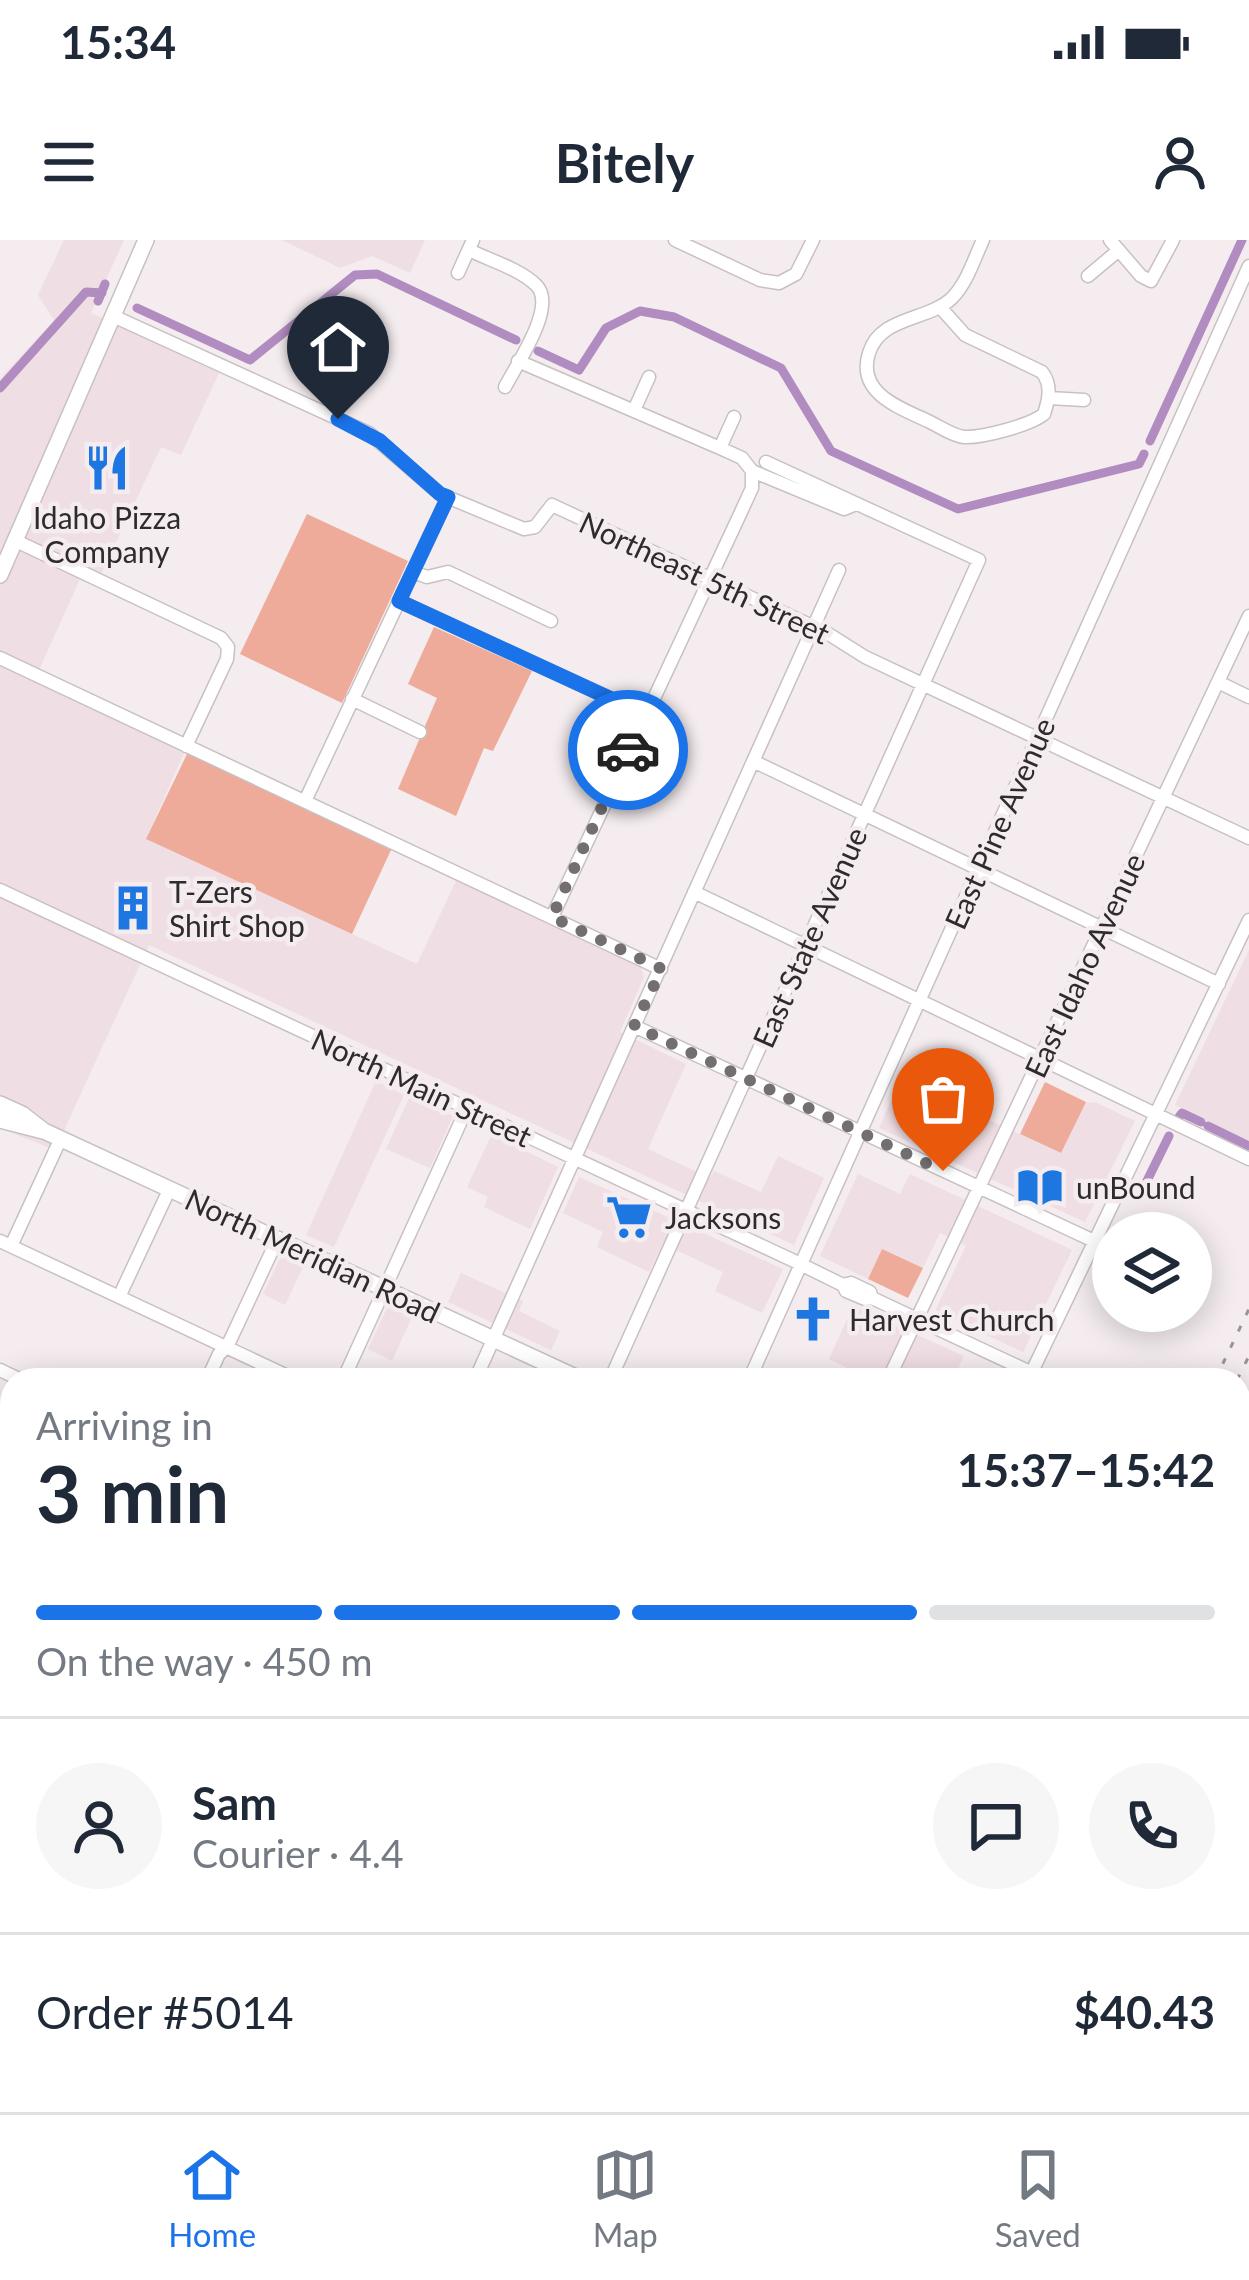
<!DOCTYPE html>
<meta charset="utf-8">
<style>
:root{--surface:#fff;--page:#f6f6f7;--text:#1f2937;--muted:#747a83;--line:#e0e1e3;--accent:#1a73e8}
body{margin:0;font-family:Lato,sans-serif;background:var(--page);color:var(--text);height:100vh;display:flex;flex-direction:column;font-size:45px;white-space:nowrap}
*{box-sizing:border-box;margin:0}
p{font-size:39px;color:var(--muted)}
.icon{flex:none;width:66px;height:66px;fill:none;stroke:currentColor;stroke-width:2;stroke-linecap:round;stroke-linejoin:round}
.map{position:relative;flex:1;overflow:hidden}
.sheet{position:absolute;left:0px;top:1128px;width:1251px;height:744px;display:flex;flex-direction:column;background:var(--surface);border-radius:36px 36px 0 0;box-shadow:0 6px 30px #0003}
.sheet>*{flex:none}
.tools{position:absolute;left:1092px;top:972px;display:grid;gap:24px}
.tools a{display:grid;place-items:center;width:120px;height:120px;border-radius:50%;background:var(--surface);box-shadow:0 6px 30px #0003;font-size:60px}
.pin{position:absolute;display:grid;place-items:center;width:102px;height:102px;color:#fff;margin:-123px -51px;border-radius:50% 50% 50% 0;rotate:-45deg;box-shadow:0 0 12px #0007}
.pin .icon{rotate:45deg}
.courier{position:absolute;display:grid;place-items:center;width:120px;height:120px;margin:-60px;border:9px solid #1a73e8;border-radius:50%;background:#fff;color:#222;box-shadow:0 3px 15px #0007}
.head em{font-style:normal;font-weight:700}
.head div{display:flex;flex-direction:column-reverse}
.head{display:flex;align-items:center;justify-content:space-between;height:204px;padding:0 36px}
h1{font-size:78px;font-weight:700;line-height:90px}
.bar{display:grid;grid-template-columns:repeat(4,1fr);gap:18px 12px;align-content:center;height:144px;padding:0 36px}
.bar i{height:15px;border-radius:9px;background:var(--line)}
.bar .selected{background:var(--accent)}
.bar p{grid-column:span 4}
.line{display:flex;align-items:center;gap:30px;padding:0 36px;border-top:3px solid var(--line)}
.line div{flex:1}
.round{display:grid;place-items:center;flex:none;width:126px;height:126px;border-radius:63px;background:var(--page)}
.status{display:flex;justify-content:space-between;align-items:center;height:84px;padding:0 60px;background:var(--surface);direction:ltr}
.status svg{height:33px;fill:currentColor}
header{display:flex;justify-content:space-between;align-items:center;height:156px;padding:0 36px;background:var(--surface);font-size:54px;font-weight:700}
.dock{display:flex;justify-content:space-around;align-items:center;height:168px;border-top:3px solid var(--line);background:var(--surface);font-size:33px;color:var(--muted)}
.dock a{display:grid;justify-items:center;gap:6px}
.dock .selected{color:var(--accent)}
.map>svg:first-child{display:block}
</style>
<div class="status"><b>15:34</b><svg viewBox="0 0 49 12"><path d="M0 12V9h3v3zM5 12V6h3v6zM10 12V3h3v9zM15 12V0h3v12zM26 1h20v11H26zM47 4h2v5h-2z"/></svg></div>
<header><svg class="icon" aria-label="menu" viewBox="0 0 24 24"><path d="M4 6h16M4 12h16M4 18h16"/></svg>Bitely<svg class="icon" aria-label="person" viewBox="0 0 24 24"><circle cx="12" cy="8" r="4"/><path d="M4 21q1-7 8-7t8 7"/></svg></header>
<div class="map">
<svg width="1249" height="1872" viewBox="0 0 1249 1872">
<rect width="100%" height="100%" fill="#f4ecef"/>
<path fill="#efdee3" d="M64,0H124L91,73L219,133L181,215L161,207L96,345L80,339L34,441L184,513L146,599L417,724L456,641L641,727L644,737L620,792L686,824L648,909L710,938L714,931L761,952L778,916L824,938L794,1005L149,705L55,910L0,888V139L54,80L38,55Z
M282,0H425L410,33L372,16L340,28Z
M1249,710V901L1175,865Z
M901,839L1060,913L1086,862L1097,863L1135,881L1085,982L879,888Z
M376,841L404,855L334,1007L306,995Z
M410,856L453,876L430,928L386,909Z
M492,894L558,927L530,989L484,967L488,957L467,947Z
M858,934L900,954L910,934L1072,1010L1023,1112L935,1071L966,1006L940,993L923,1028L882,1009L868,1039L820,1016Z
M579,937L783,1029L762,1073L715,1051L723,1032L663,1004L649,1032L597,1007L603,992L563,973Z
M281,1016L303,1027L285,1065L263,1054Z
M461,1033L523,1061L519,1071L560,1091L551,1110L448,1062Z
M388,1066L412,1077L392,1121L368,1109Z
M853,1066L964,1116L953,1140H906L876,1128L870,1139L829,1119Z
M1239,1244L1249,1249V1409H1239Z
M1239,1461L1249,1465V1872H920L926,1860H1239Z"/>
<path fill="#eeab99" d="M307,274L408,321L342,463L240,414Z
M434,387L532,431L493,511L484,508L456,576L398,549L437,458L408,444Z
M188,512L391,610L352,694L146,599Z
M1045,842L1086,862L1061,913L1020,894Z
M882,1009L923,1028L908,1058L868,1039Z"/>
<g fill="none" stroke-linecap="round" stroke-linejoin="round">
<path stroke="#b18cc0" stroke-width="3" d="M830,1872L836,1860"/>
<path stroke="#b18cc0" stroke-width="9" d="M98,61L105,44
M137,68L250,120L355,35L377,34L516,100
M538,111L579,130L606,88L640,71L674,77L781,128L831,211L958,269L1139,224L1144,214
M0,148L86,52L102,53
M1150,201L1242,0
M1179,877L1182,873L1201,882
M1208,886L1249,906
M1142,951L1169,896
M813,1872L819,1860"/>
<g stroke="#c8c1c3" stroke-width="15">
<path id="minor" d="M675,0L760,40L779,43
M1110,0L1141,36L1151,41L1173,0
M469,10C489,20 520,29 536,45C558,66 516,125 505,147
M458,33L473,0
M1088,36L1119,10
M779,43L796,34L813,0
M940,67L965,95L1042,132C1052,145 1049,159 1044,174C1031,185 982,198 964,197C953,196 940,187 930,182C901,168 856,154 869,113C880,76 928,81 952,58C967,43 974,19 983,0
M113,76L369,193L440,254L524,289L535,287L552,265L827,393L865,417L1249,598
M518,121L720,208L742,218L752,231L844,269L856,264
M1049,158L1084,160
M635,168L649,137
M720,208L734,177
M14,300L221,398L228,407L227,419L186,506
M413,332L427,337L448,332L551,381
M399,361L644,474
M0,418L661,729
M1218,442L1249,457
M352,459L420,492
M753,521L1219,744
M305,561L448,257
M0,650L790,1019L843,1045L846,1051L865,1059L872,1058
M694,652L1249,919
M552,677L741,272L752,248V231
M634,786L1094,1001
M0,1001L296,1140
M11,1006L61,898
M843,1045L851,1043L870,1052L872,1058L1047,1140
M119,1057L170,948
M0,1130L21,1140
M207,1140L219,1114L227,1107L278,998
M343,1140L467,868
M475,1140L839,330
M610,1140L979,320L766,222
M749,1140L1249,26
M888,1140L1249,376
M1028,1140L1249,680
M1239,1231L1249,1235
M0,1264L12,1238
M1239,1377L1249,1356
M0,1395L12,1400
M0,1697L12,1671
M0,1797L12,1804
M69,1872L75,1860
M188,1872L194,1860
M295,1872L301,1860
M408,1872L414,1860
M543,1872L549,1860
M683,1872L689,1860"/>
</g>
<g stroke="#c8c1c3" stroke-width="18">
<path id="major" d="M0,335L146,0
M0,864L22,874L44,891L582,1140
M0,880L43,891
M1239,1416H1249
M1239,1449L1249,1453"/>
</g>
<use href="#minor" stroke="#fff" stroke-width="12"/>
<use href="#major" stroke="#fff" stroke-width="15"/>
<path stroke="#999496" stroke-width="3" stroke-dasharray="6 12" stroke-linecap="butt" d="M1215,1140L1249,1069
M1237,1140L1249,1116
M1239,1756L1249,1760
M880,1872L886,1860
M904,1872L920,1860"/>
</g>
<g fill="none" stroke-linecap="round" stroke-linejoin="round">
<path stroke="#736f70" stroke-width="12" stroke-dasharray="0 21.6" d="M628,510L552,677L662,729L634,786L943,931"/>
<path stroke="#1a73e8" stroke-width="15" d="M338,179L380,201L440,254L448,257L399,361L644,474L628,510"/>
</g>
<defs>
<g id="restaurant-bare" transform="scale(3.6)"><path d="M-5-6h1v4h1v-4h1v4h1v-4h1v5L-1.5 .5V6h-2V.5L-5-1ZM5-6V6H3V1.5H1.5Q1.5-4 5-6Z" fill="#1e77e1" stroke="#f4ecef" stroke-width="2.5" paint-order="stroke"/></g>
<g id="building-bare" transform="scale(3.6)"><path d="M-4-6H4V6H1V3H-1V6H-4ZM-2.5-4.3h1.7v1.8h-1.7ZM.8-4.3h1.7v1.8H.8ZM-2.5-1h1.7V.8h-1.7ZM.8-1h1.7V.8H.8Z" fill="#1e77e1" stroke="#f4ecef" stroke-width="2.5" paint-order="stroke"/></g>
<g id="library-bare" transform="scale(3.6)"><path d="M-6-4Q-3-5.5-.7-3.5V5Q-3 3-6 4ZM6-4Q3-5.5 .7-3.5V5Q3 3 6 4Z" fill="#1e77e1" stroke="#f4ecef" stroke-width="2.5" paint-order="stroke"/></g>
<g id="supermarket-bare" transform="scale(3.6)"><path d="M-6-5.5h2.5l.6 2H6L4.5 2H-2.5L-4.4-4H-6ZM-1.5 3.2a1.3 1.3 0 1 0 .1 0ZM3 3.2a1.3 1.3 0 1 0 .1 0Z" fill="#1e77e1" stroke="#f4ecef" stroke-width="2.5" paint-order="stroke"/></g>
<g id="church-bare" transform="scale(3.6)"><path d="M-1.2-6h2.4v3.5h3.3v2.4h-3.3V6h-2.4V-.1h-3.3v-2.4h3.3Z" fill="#1e77e1" stroke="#f4ecef" stroke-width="2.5" paint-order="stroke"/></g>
</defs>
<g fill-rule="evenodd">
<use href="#restaurant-bare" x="107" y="228"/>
<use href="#building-bare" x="133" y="668"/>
<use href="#library-bare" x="1040" y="947"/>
<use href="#supermarket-bare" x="629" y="977"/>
<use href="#church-bare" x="813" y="1079"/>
</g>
<g text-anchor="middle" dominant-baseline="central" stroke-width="9" stroke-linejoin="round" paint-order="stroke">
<g font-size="30" fill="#2e2b2c" stroke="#f4ecef" text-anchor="start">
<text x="107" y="277" text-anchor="middle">Idaho Pizza<tspan x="107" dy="34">Company</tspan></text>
<text x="169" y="651">T-Zers<tspan x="169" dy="34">Shirt Shop</tspan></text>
<text x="1076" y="947">unBound</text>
<text x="665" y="977">Jacksons</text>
<text x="849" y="1079">Harvest Church</text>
</g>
<g font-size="30" fill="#2e2b2c" stroke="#f4ecef">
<text transform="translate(705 337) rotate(25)">Northeast 5th Street</text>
<text transform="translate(999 583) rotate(-66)">East Pine Avenue</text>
<text transform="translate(809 697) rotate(-66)">East State Avenue</text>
<text transform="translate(1084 725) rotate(-65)">East Idaho Avenue</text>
<text transform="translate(422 847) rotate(25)">North Main Street</text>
<text transform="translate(313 1015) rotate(25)">North Meridian Road</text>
</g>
</g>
</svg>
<div class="tools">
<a><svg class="icon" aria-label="layers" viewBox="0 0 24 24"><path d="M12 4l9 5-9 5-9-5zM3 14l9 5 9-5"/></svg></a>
</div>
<div class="pin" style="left:943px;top:931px;background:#ea580c"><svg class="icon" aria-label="bag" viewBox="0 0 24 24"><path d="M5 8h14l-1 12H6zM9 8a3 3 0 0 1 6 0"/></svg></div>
<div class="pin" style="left:338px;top:179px;background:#1f2937"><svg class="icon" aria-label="home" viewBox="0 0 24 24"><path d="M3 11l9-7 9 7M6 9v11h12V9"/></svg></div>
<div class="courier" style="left:628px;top:510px"><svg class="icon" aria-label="car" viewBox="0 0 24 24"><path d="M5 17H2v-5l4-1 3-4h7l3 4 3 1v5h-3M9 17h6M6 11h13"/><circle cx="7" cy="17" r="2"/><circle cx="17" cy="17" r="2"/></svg></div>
<section class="sheet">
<div class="head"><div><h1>3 min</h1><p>Arriving in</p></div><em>15:37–15:42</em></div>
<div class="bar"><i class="selected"></i><i class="selected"></i><i class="selected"></i><i></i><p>On the way · 450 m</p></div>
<div class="line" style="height:216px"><a class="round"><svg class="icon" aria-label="person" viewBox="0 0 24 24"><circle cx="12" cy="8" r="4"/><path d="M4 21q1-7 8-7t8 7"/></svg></a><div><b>Sam</b><p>Courier · 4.4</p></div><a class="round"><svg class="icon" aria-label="chat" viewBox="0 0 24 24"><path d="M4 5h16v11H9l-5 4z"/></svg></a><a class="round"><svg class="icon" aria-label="phone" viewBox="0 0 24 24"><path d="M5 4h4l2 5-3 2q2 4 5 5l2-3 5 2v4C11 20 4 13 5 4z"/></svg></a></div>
<div class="line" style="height:156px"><div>Order #5014</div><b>$40.43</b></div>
</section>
</div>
<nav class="dock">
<a class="selected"><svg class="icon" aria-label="home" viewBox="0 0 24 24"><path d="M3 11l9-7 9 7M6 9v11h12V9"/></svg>Home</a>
<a><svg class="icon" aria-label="map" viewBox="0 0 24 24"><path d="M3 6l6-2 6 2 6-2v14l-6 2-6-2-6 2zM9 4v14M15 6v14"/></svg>Map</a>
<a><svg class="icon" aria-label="saved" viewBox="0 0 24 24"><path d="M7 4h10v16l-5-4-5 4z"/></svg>Saved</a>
</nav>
